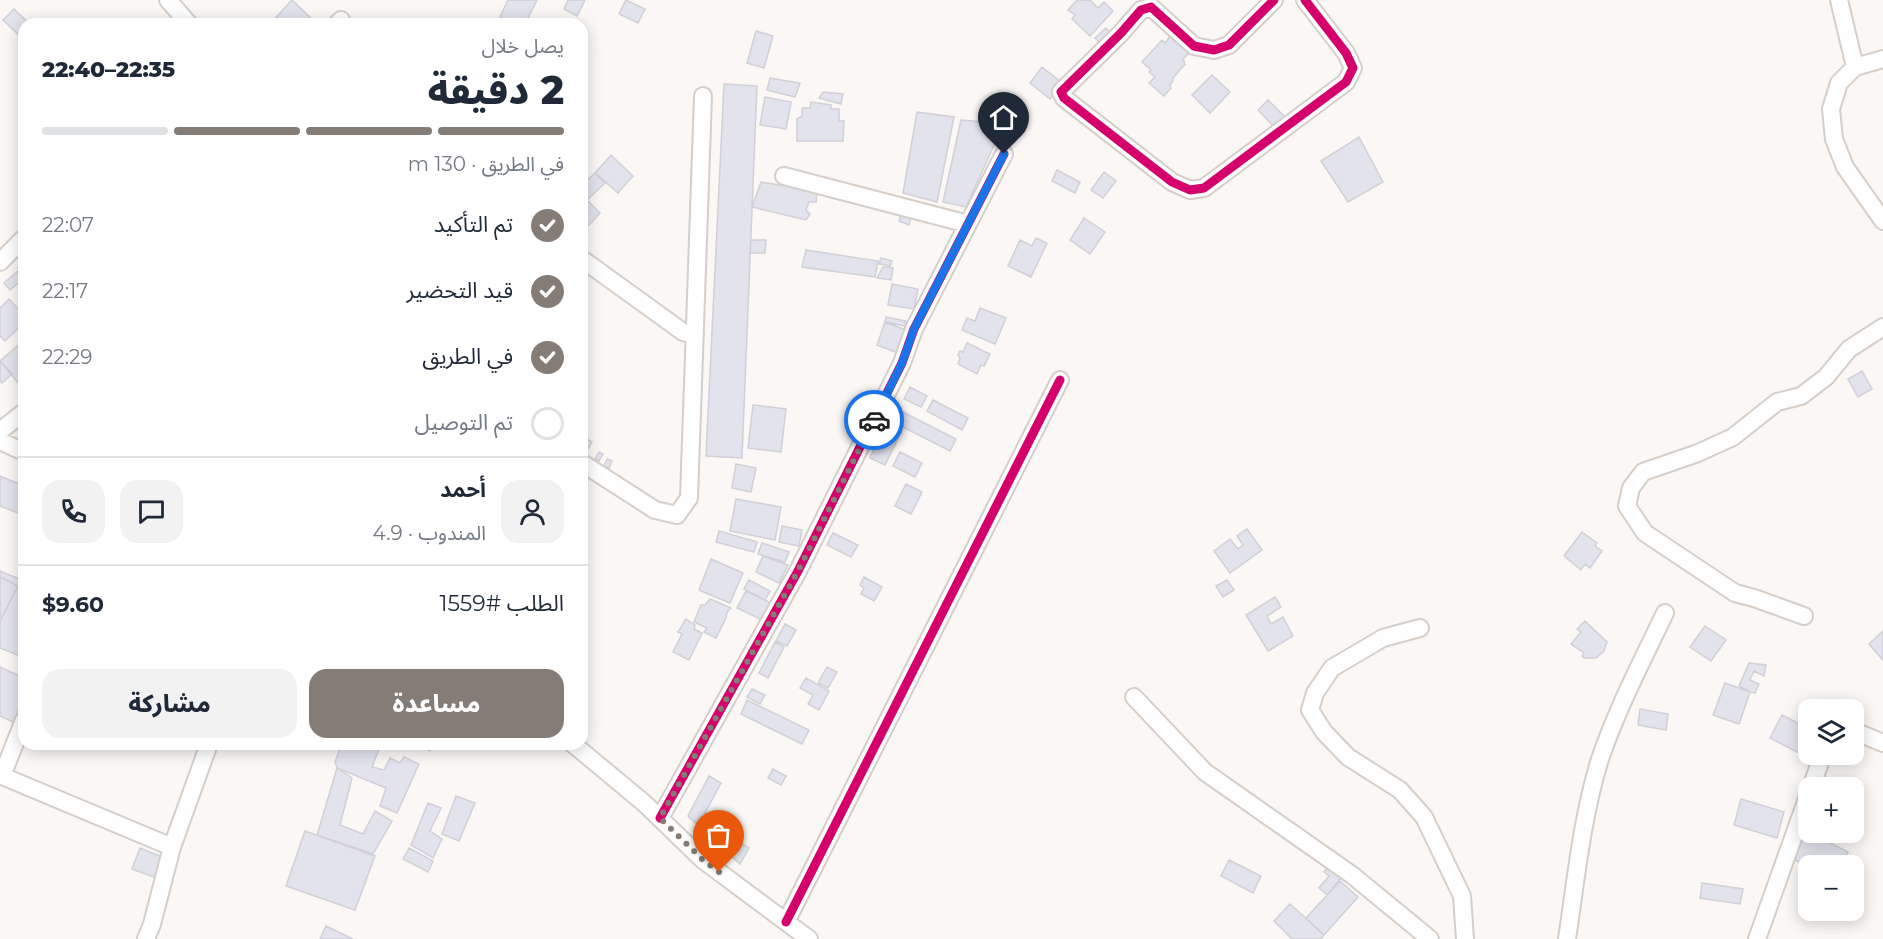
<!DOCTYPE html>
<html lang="ar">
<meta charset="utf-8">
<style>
:root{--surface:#fff;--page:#f2f2f3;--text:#1f2937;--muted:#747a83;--line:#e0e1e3;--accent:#857c76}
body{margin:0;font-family:Montserrat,"Noto Sans Arabic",sans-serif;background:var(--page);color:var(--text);direction:rtl;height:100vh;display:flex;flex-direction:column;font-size:22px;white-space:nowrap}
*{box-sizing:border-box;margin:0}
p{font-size:20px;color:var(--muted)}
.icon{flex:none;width:33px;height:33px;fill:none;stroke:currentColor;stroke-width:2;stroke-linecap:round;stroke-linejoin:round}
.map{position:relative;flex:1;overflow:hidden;direction:ltr}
.panel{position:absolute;left:18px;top:18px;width:570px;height:732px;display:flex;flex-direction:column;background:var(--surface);border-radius:18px;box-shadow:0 3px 15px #0003;direction:rtl}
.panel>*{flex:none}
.controls{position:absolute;left:1798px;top:699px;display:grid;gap:12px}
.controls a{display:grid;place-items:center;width:66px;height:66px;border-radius:12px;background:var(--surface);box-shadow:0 3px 15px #0003;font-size:30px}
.pin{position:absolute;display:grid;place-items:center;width:51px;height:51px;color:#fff;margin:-62px -26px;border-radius:50% 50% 50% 0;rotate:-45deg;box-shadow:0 0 6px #0007}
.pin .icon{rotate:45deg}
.courier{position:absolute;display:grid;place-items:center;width:60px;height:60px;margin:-30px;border:4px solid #1a73e8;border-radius:50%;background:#fff;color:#222;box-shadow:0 2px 8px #0007}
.headline em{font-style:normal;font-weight:800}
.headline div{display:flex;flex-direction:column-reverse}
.headline{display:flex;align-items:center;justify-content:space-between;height:102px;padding:0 24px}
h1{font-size:39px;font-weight:800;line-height:45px}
.bar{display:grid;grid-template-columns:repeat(4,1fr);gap:9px 6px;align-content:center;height:72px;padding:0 24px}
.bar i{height:8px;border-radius:4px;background:var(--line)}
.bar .current{background:var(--accent)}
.bar p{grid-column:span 4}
.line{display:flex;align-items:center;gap:15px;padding:0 24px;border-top:2px solid var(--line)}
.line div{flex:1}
.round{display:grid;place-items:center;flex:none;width:63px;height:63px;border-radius:18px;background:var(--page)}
ol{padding:0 24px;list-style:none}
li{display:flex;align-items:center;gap:18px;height:66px}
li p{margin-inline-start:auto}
li .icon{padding:6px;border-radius:50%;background:var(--accent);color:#fff;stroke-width:4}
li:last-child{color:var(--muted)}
li i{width:33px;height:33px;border:3px solid var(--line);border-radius:50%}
.cta{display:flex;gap:12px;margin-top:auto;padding:12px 24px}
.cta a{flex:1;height:69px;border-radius:18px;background:var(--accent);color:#fff;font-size:24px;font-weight:800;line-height:69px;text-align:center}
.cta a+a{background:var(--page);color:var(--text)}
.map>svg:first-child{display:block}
</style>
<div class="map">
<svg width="1883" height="939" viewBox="0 0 1883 939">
<rect width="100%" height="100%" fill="#faf7f5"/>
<path fill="#e2e3ed" stroke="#d1d0d6" stroke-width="1.5" d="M292,0L314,21L312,24H270Z
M508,0H537L525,24H514L500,17Z
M568,0H585L577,16L564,9Z
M626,0L645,9L638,23L619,14Z
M1077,0H1090L1098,8L1104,2L1113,11L1090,36L1072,19L1075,15L1068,10Z
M14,9L30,24H24V40L3,20Z
M1106,28L1113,36L1103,46L1095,38Z
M756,31L773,36L764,68L747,63Z
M1171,35L1190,52L1183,59L1185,64L1173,78V81L1170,85L1171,88L1164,96L1149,83L1155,77L1149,72L1151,70L1142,62L1162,40L1165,43Z
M1042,67L1062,83L1050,99L1030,83Z
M1212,75L1230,92L1210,113L1192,95Z
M770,78L800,83L795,97L767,90Z
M724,84L757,86L742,458L706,456Z
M823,92L843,94L841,104L819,98Z
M765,97L791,102L786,129L760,125Z
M1268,100L1289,121L1278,131L1258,110Z
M811,102L831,105V109H839V121H844L843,141H797V119L802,116V108H810Z
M917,112L954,117L937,202L903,193Z
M961,120L985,122L1000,132L966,207L943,202Z
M1359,137L1383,182L1348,202L1321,161Z
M611,155L633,176L618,193L595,173Z
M1057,170L1080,182L1075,193L1052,181Z
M1104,172L1116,181L1103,198L1091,190Z
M595,173L605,183L587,200L582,195V185Z
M761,182L817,191L816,202H809L806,210L810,214L806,220L752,207Z
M582,195L600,213L589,225L582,219Z
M901,214L911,217L909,225L899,221Z
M1084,218L1105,232L1090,254L1070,240Z
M1036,238L1047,243L1031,277L1008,266L1020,240L1032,246Z
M751,240H766L765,253H750Z
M806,250L878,261L875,277L802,267Z
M881,258L892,261L890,266L879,264Z
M24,263V275L18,268Z
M883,267L893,268L891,280L877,278Z
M18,271L24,278L10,290L4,283Z
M892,284L918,289L914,309L888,305Z
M9,299L24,315V323L5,341L0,336V308Z
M980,308L1006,318L995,344L962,330L967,318L975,321Z
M886,317L906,321L905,326L885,322Z
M885,322L906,330L898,353L877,345Z
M21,343L24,346V379L19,384L0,361Z
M967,343L990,354L984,366L981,365L977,374L958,364L960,358L958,355L960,351L963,352Z
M0,361L12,374L2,383L0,381Z
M1862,371L1872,389L1858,397L1848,379Z
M910,387L927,396L921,407L904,399Z
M933,400L968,418L962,430L927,411Z
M753,405L786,409L781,452L748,448Z
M895,408L956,439L950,451L889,420Z
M886,422L902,430L885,465L870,458Z
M582,436L592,442L585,454L582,452Z
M599,452L603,454L599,461L595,459Z
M900,452L922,463L915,477L893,466Z
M607,459L612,461L609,468L604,466Z
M736,464L756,468L751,492L732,488Z
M0,476L24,486V507L21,514L0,506Z
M906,484L922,492L911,514L895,506Z
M736,499L781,507L775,540L730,531Z
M782,526L802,530L799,546L779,542Z
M1247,529L1262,550L1230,573L1214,551L1230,539L1238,549L1243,545L1237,536Z
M719,531L757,542L754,552L716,542Z
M1582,532L1597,543L1595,546L1602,551L1590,568L1585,564L1581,570L1564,556Z
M833,533L858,545L851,557L827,545Z
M762,543L789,552L785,562L758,554Z
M763,556L788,565L779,583L756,572Z
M711,559L743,573L730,603L699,590Z
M0,571L24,581V641L18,655L0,648Z
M0,577L18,586L0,621Z
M864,577L882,587L874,601L861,594L864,588L860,585Z
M749,580L770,591L765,600L744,589Z
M1227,580L1234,590L1223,597L1216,586Z
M746,591L771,603L764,621L737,608Z
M1275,597L1281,607L1267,616L1271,624L1283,617L1293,636L1268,651L1246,615Z
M710,599L731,608L727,612L726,618L716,638L704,632L707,628L694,622L701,605H705Z
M686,619L695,625L694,629L702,633L689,660L673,652L682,634L678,632Z
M1585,621L1607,642L1604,651L1596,658H1584L1582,656L1584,653L1571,644L1581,632L1577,629Z
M785,624L796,630L787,646L776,641Z
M1705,626L1726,640L1711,661L1690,647Z
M1883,631V660L1869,644Z
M775,642L784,647L768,678L759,673Z
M1749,663L1766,665L1764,676L1754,671L1750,680L1759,684L1755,693L1750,692L1739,686Z
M0,667L24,678V697L13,722L0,716Z
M827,667L837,672L828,688L818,683Z
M806,678L829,691L819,710L808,704L813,695L800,688Z
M1725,683L1750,692L1739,724L1713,715Z
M752,689L765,695L760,704L747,697Z
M747,700L809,730L802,744L741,714Z
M1640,709L1668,714L1666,730L1638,725Z
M1782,715L1809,729V740L1801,754L1770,738Z
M342,744H381L372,767L384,770L390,758L400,763L404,757L419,764L397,813L380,806L386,788L337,768L335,762Z
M416,744H433L430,751Z
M337,768L352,778L340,825L363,834L375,811L392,821L373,854L317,835Z
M773,769L786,776L781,785L768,778Z
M709,776L721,783L705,813L740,847L743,844L749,848L740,864L688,816Z
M456,796L475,803L459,841L442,834Z
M1741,799L1784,812L1777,838L1734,825Z
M428,803L441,808L430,831L442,839L433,858L411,845Z
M305,831L375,856L355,910L286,886Z
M1807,831L1848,852L1841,866H1809V867L1793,859Z
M140,848L162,857L159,879L132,869Z
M409,848L433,861L428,872L403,859Z
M1229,860L1261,876L1253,893L1221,876Z
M1328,867L1341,878L1327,895L1319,888L1329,876L1324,872Z
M1340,881L1358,897L1324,935L1306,918Z
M1702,883L1743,889L1740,904L1700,898Z
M1290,904L1324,935L1321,939H1292L1274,921Z
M326,926L353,939H320Z"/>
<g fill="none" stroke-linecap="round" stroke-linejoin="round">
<g stroke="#d5cec9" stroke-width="20">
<path id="minor" d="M168,0L189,24
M1274,0L1229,45L1214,50L1194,46L1151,7L1141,10L1121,33L1061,92L1064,98L1172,182L1190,190L1204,188L1346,82L1353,68L1346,53L1305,0
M1839,0L1855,67
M337,24L341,20
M1883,59L1855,67L1839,83L1831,109L1834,139L1845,167L1883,221
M784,176L968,224
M582,259L683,332L695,335
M0,262L24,238
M0,431L24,412
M0,441L24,452
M582,463L655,510L677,515L689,498L703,96
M1804,616L1754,598L1735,593L1645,533L1627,506L1631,488L1643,472L1698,453L1733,437L1777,402L1801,396L1826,377L1849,349L1883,327
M1420,628L1383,638L1332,668L1315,693L1310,710L1324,732L1348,757L1400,790L1424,817L1462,896L1465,939
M1134,697L1205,772L1352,875L1430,939
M24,720L2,776L172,847
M1854,731L1883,743
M573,744L644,803L703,860L809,939
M1811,788L1823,754
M660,818L798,571L902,363L914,329L1004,154
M786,922L1060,380
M146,939L152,924L172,847L209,744
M1567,939C1576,879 1582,817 1600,759C1617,709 1642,661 1665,613
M1757,939L1809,793"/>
</g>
<use href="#minor" stroke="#fefefe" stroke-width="16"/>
<g stroke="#fff" stroke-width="13">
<path id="cycleway" d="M1274,0L1229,45L1214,50L1194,46L1151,7L1141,10L1121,33L1061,92L1064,98L1172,182L1190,190L1204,188L1346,82L1353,68L1346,53L1305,0
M660,818L798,571L902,363L914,329L1004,154
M786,922L1060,380"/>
</g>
<use href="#cycleway" stroke="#d6006c" stroke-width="9"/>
</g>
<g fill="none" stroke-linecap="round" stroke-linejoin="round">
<path stroke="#857c76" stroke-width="6" stroke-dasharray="0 10.8" d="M719,872L703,860L660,818L798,571L874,420"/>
<path stroke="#1a73e8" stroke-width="8" d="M874,420L902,363L914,329L1004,154"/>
</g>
</svg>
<div class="controls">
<a><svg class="icon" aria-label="layers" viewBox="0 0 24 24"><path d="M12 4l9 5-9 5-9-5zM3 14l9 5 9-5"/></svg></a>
<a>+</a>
<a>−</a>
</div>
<div class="pin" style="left:719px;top:872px;background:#ea580c"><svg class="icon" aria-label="bag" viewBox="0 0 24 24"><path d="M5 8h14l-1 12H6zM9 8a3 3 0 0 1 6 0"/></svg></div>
<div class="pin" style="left:1004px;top:154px;background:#1f2937"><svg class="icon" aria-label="home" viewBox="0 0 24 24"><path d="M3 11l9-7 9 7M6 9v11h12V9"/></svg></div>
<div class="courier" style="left:874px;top:420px"><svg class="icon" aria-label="car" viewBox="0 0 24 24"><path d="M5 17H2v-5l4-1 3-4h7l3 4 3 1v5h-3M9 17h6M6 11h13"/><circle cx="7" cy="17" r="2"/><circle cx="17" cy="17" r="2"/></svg></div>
<section class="panel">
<div class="headline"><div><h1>2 دقيقة</h1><p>يصل خلال</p></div><em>22:35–22:40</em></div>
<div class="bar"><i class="current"></i><i class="current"></i><i class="current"></i><i></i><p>في الطريق · 130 m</p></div>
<ol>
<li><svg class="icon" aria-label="check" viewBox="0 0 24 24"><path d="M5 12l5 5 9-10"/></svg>تم التأكيد<p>22:07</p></li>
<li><svg class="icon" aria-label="check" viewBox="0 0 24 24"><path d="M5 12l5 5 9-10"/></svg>قيد التحضير<p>22:17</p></li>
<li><svg class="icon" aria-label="check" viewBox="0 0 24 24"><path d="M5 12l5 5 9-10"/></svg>في الطريق<p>22:29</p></li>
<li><i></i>تم التوصيل</li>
</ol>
<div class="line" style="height:108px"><a class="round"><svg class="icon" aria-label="person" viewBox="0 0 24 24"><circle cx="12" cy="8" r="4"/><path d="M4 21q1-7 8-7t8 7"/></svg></a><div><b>أحمد</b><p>المندوب · 4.9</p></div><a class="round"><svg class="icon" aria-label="chat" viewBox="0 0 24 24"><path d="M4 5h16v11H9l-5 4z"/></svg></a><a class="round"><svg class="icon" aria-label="phone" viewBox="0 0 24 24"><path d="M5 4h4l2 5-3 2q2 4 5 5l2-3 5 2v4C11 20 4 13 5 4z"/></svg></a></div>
<div class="line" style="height:78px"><div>الطلب #1559</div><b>$9.60</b></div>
<div class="cta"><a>مساعدة</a><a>مشاركة</a></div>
</section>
</div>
